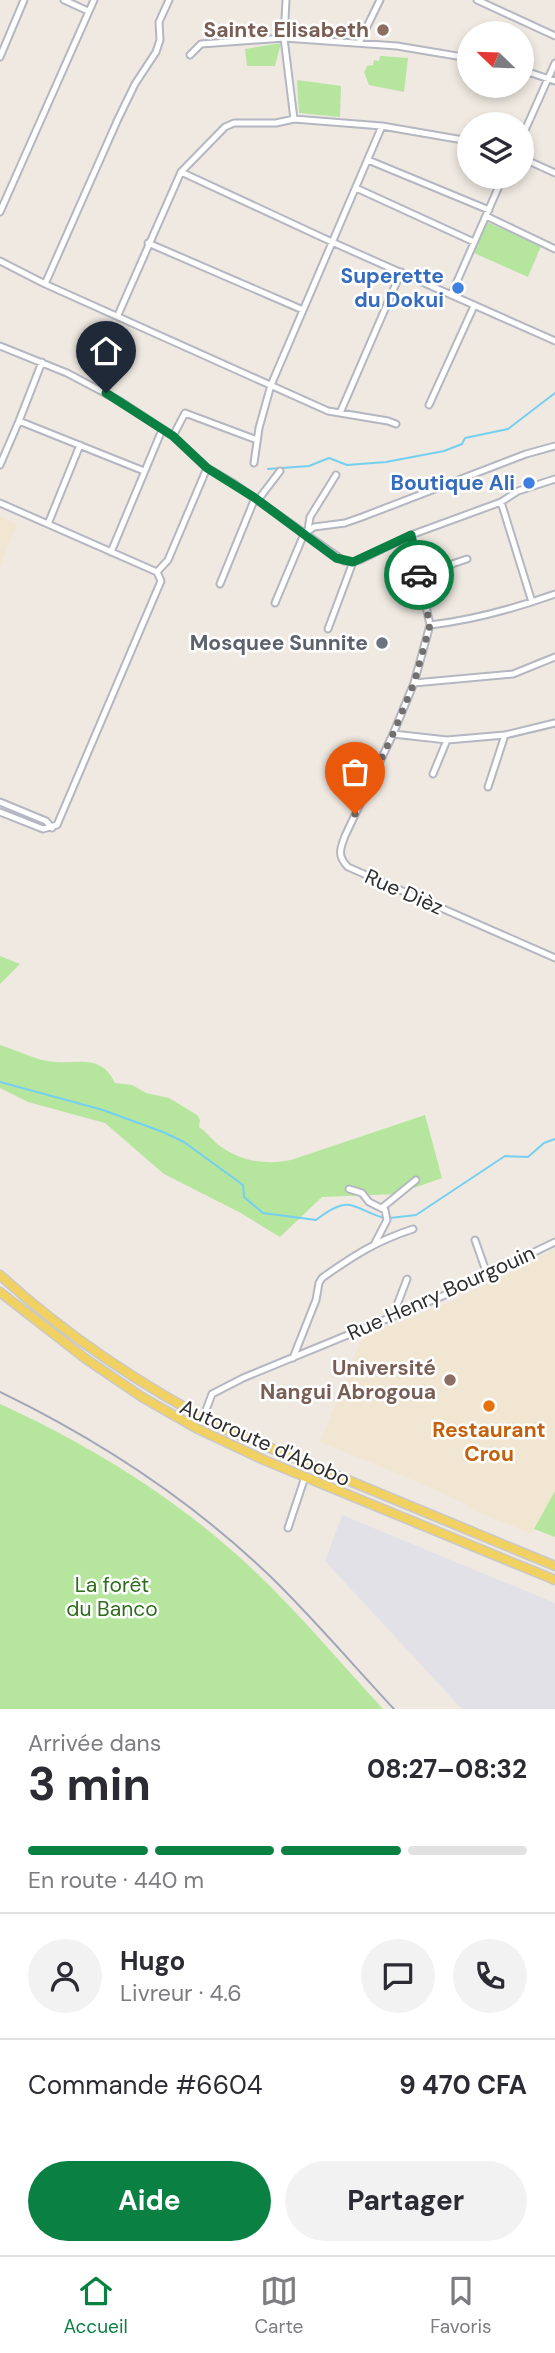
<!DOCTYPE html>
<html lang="fr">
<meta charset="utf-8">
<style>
:root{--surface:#fff;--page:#f2f2f3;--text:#2b2b33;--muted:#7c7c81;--line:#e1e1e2;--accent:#0b8043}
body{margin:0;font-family:"DM Sans",sans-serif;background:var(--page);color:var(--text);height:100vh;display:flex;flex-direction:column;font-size:26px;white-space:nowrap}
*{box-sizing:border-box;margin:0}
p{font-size:23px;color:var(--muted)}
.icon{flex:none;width:38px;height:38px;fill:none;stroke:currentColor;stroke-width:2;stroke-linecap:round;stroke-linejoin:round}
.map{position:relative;height:1709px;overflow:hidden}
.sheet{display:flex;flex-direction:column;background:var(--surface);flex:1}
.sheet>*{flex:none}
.needle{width:46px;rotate:293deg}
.buttons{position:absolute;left:457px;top:21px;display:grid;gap:14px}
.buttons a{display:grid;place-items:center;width:77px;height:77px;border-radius:50%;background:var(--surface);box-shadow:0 4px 10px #0003;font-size:35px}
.pin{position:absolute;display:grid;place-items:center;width:60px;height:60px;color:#fff;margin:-72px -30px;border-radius:50% 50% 50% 0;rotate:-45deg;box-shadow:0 0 7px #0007}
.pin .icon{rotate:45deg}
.courier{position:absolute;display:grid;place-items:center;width:70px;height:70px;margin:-35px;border:5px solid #0b8043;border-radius:50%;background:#fff;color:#222;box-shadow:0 2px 9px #0007}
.head em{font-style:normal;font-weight:700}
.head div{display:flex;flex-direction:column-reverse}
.head{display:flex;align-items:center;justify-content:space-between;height:119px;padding:0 28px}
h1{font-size:46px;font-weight:700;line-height:52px}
.bar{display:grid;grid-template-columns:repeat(4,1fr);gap:10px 7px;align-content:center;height:84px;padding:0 28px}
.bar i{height:9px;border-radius:5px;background:var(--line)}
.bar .current{background:var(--accent)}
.bar p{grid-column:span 4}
.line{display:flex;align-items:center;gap:18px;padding:0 28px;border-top:2px solid var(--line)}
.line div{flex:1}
.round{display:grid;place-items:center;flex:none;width:74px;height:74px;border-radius:37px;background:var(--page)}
.action{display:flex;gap:14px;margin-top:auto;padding:14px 28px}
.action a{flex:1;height:80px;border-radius:42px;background:var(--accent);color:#fff;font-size:28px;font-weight:700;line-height:80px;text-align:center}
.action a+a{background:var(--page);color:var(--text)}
.tabs{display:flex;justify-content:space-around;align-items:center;height:98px;border-top:2px solid var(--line);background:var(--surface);font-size:19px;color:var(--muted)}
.tabs a{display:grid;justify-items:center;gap:4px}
.tabs .current{color:var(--accent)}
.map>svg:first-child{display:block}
</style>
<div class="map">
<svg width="555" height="1709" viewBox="0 0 555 1709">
<rect width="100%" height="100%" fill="#efe9e1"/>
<path fill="#e3e1e8" d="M342,1515L555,1603V1709H462L325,1561Z"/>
<path fill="#f0e6d1" d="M0,516L17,524L0,567Z
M555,1249V1537L535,1529L532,1534L470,1509L467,1508L468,1505L415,1481L320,1442L363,1336L453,1301Z"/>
<path fill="#b6e59e" d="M281,43L275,66H247L245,49Z
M380,56L408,58L404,92L369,85L364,72L367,66L373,65L374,60L379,61Z
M297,80L341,86L340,117L299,113Z
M487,222L541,246L528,277L474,253Z
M0,956L20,964L0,984Z
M0,1045C16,1050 32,1058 47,1061C75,1066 100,1051 115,1083L132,1085L146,1093L169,1098L197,1115L200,1120L199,1127C207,1132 212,1140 220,1146C242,1162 268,1166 294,1159L425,1115L442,1178L397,1194L322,1197L280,1237L239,1212L164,1174L105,1123L28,1102L0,1088Z
M0,1404C83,1442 160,1488 229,1548C285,1596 333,1655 383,1709H0Z
M555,1491V1537L534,1529Z"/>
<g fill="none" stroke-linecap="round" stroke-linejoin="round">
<path stroke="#75cff0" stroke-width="2" d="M268,469L309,466L329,458L347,465L386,462L444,451L462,444L465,438L508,429L555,393
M0,1082L103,1110L163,1132L184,1142L243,1185L244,1197L263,1213L316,1220C350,1194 350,1207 384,1218
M390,1218L416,1215L505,1156L528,1157L544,1143L555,1139"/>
<g stroke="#b4b7c1" stroke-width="9">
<path id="minor" d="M64,0L88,11
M286,0L284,38L294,119
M477,0L555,36
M359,43L380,0
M190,55L201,44L284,38L397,46L469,58
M0,57L24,0
M522,70L555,81
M522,137L555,63
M522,158L555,173
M368,160L489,210
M181,172L332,242L555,341
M356,188L474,242
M0,212L94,0
M486,216L555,249
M148,243L303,310
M0,261L45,284L328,411L388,421L396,424
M45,284L118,119L135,84L156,52L160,40L159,22L169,0
M451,295L503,177
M118,315L181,172L225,127L234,123H276L294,119L382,126L469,141
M0,346L67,373L120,401L173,436L207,468L233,483L344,561L353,562L360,560L411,535L501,502L518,491L555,479
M42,362L19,421L144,471
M429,405L474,306
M340,413L401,272
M173,436L185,413L257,440
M254,463L259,428L271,385L382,126
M0,465L19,421
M258,500L280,471
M501,502L532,602
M0,503L157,572L161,581L57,825L43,829L0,812
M48,524L80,445
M308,530L310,517L336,475
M411,535L430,625L414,683L393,734L345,836C340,849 337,856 348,867L555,958
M111,552L162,430
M157,572L168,560L207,468
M419,575L467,559
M220,584L255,498
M275,603L304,534L314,527L345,523L362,517L526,454L555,446
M430,625C474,620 513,609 555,594
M328,629L353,562
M414,683L513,674L555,657
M393,734L447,740L505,735L555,723
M433,774L447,740
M488,787L505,735
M0,802L46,821L52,828
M349,1189L362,1193L369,1202L385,1210L387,1220L375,1243
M383,1207L416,1180
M475,1240L487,1274
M396,1315L397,1305L407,1279
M293,1358L316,1300L319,1283L322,1278C353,1256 376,1241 413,1229
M203,1418L212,1394L243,1378L445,1295L555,1242
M288,1528L305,1477"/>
</g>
<g stroke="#c9c9c9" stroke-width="11">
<path id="primary" d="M0,1275C68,1337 145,1388 227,1430L555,1566
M0,1292L86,1359L142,1397L196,1428L264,1460L555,1580"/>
</g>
<use href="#minor" stroke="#fff" stroke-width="5"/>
<use href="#primary" stroke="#f2d163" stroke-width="8"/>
<path stroke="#a3a6b8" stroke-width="2" d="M0,1392C99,1440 191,1500 271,1577C314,1619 353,1665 394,1709"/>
</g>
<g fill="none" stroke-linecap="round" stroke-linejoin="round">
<path stroke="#726f6d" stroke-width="7" stroke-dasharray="0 12.6" d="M355,814L393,734L414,683L430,625L419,575"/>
<path stroke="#0b8043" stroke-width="9" d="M106,393L173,436L207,468L255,498L336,558L353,562L411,535L419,575"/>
</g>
<g fill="#8d6e63" stroke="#fff" stroke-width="2.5">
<circle cx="383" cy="30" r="7"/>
<circle cx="450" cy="1380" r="7"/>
</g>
<g fill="#3f7fe0" stroke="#fff" stroke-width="2.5">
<circle cx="458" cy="288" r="7"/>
<circle cx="529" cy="483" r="7"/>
</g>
<circle fill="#6b7280" stroke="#fff" stroke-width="2.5" cx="382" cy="643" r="7"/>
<circle fill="#e8710a" stroke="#fff" stroke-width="2.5" cx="489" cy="1406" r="7"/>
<g text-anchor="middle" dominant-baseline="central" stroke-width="5" stroke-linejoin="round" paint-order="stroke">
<g font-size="21" font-weight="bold" fill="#785e54" stroke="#fff" text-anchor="end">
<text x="369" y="30">Sainte Elisabeth</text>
<text x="436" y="1368">Université<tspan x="436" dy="24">Nangui Abrogoua</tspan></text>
</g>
<g font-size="21" font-weight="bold" fill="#366cbe" stroke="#fff" text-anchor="end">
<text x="444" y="276">Superette<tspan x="444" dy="24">du Dokui</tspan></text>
<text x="515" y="483">Boutique Ali</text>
</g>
<g font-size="21" font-weight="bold" fill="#5b616d" stroke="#fff" text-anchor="end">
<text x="368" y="643">Mosquee Sunnite</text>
</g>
<g font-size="21" fill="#2e2e2e" stroke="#fff">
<text transform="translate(404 892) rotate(24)">Rue Dièz</text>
<text transform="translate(441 1293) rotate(-24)">Rue Henry Bourgouin</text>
<text transform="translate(265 1443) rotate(24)">Autoroute d'Abobo</text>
</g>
<g font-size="21" font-weight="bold" fill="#c56008" stroke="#fff">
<text x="489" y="1430">Restaurant<tspan x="489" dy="24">Crou</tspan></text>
</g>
<g font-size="21" fill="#2c6e1b" stroke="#fff">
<text x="112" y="1585">La forêt<tspan x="112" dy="24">du Banco</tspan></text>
</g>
</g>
</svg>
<div class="buttons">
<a><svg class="needle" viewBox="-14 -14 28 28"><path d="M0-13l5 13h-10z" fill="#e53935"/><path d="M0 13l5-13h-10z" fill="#7c7c81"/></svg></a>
<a><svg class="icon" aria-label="layers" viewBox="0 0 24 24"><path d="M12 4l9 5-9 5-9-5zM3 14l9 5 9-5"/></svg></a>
</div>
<div class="pin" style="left:355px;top:814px;background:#ea580c"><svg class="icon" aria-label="bag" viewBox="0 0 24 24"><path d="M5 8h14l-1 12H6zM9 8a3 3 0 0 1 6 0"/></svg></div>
<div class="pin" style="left:106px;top:393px;background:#1f2937"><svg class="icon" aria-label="home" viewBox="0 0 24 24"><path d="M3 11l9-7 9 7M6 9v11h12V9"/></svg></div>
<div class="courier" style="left:419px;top:575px"><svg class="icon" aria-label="car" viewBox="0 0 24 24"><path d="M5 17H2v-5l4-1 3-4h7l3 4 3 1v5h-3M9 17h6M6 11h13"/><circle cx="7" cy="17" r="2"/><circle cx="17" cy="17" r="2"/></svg></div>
</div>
<section class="sheet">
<div class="head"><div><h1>3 min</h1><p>Arrivée dans</p></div><em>08:27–08:32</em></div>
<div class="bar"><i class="current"></i><i class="current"></i><i class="current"></i><i></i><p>En route · 440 m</p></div>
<div class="line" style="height:126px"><a class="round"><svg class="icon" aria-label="person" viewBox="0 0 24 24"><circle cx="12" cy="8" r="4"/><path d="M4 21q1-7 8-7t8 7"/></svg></a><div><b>Hugo</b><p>Livreur · 4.6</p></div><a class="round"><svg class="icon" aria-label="chat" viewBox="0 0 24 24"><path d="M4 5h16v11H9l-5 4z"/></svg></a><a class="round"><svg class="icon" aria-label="phone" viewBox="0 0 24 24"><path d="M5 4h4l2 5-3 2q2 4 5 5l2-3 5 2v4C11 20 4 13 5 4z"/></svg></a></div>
<div class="line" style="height:91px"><div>Commande #6604</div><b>9 470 CFA</b></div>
<div class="action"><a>Aide</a><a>Partager</a></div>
</section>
<nav class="tabs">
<a class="current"><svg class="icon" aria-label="home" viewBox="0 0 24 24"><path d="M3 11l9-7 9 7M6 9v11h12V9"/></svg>Accueil</a>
<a><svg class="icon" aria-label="map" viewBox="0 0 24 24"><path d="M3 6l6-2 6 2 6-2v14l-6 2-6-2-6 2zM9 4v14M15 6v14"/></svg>Carte</a>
<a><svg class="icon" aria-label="saved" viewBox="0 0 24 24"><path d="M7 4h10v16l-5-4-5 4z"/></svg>Favoris</a>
</nav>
